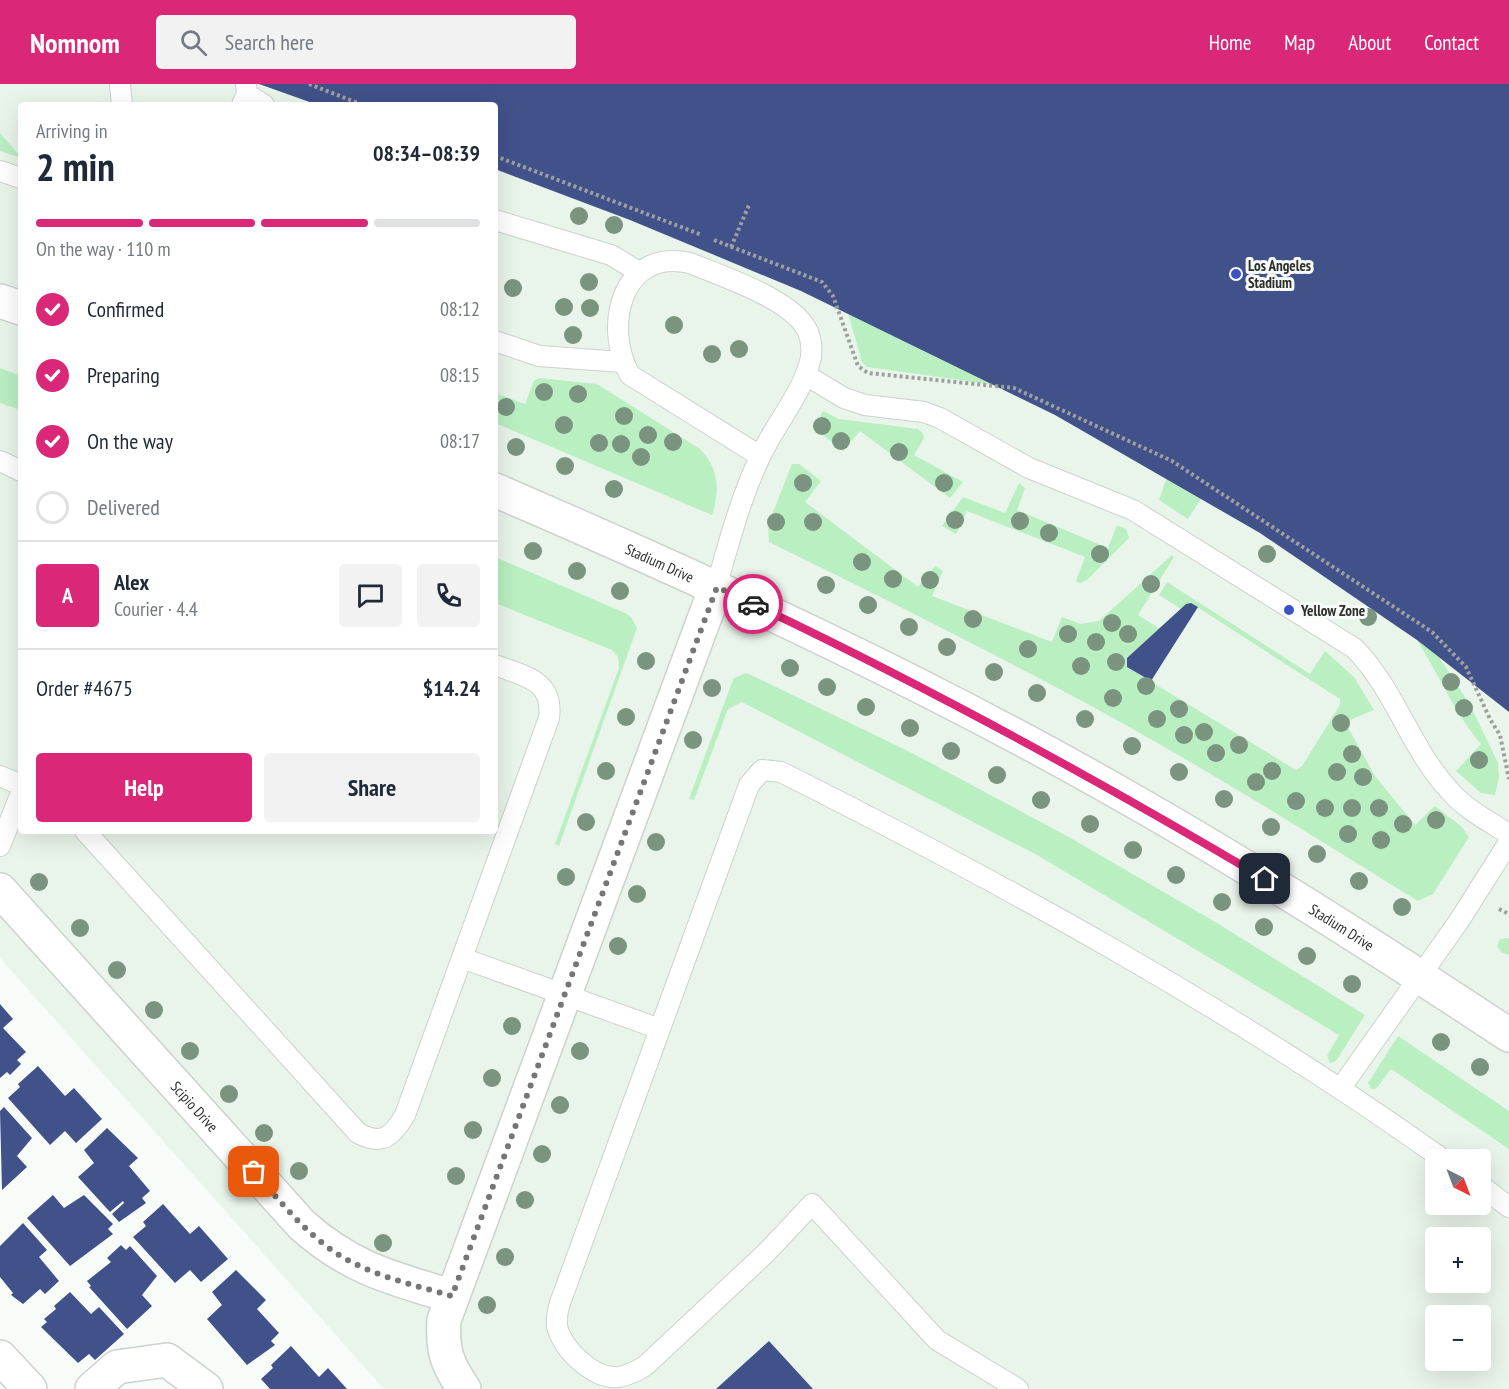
<!DOCTYPE html>
<meta charset="utf-8">
<style>
:root{--surface:#fff;--page:#f2f2f3;--text:#1f2937;--muted:#747a83;--line:#e0e1e3;--accent:#db2777}
body{margin:0;font-family:"PT Sans Narrow",sans-serif;background:var(--page);color:var(--text);height:100vh;display:flex;flex-direction:column;font-size:22px;white-space:nowrap}
*{box-sizing:border-box;margin:0}
p{font-size:20px;color:var(--muted)}
.icon{flex:none;width:33px;height:33px;fill:none;stroke:currentColor;stroke-width:2;stroke-linecap:round;stroke-linejoin:round}
.map{position:relative;flex:1;overflow:hidden}
.side{position:absolute;left:18px;top:18px;width:480px;height:732px;display:flex;flex-direction:column;background:var(--surface);border-radius:6px;box-shadow:0 6px 24px #0002}
.side>*{flex:none}
.needle{width:39px;rotate:138deg}
.tools{position:absolute;left:1425px;top:1065px;display:grid;gap:12px}
.tools a{display:grid;place-items:center;width:66px;height:66px;border-radius:6px;background:var(--surface);box-shadow:0 6px 24px #0002;font-size:30px}
.pin{position:absolute;display:grid;place-items:center;width:51px;height:51px;color:#fff;margin:-26px;border-radius:12px;box-shadow:0 3px 9px #0006}
.courier{position:absolute;display:grid;place-items:center;width:60px;height:60px;margin:-30px;border:4px solid #db2777;border-radius:50%;background:#fff;color:#222;box-shadow:0 2px 8px #0007}
.summary em{font-style:normal;font-weight:800}
.summary div{display:flex;flex-direction:column-reverse}
.summary{display:flex;align-items:center;justify-content:space-between;height:102px;padding:0 18px}
h1{font-size:39px;font-weight:800;line-height:45px}
.bar{display:grid;grid-template-columns:repeat(4,1fr);gap:9px 6px;align-content:center;height:72px;padding:0 18px}
.bar i{height:8px;border-radius:4px;background:var(--line)}
.bar .on{background:var(--accent)}
.bar p{grid-column:span 4}
.line{display:flex;align-items:center;gap:15px;padding:0 18px;border-top:2px solid var(--line)}
.line div{flex:1}
.round{display:grid;place-items:center;flex:none;width:63px;height:63px;border-radius:6px;background:var(--page)}
ol{padding:0 18px;list-style:none}
li{display:flex;align-items:center;gap:18px;height:66px}
li p{margin-inline-start:auto}
li .icon{padding:6px;border-radius:50%;background:var(--accent);color:#fff;stroke-width:4}
li:last-child{color:var(--muted)}
li i{width:33px;height:33px;border:3px solid var(--line);border-radius:50%}
.action{display:flex;gap:12px;margin-top:auto;padding:12px 18px}
.action a{flex:1;height:69px;border-radius:6px;background:var(--accent);color:#fff;font-size:24px;font-weight:800;line-height:69px;text-align:center}
.action a+a{background:var(--page);color:var(--text)}
header{display:flex;align-items:center;gap:36px;box-sizing:border-box;height:84px;padding:0 30px;background:var(--accent);color:#fff}
header strong{font-size:28px}
nav{display:flex;gap:33px;margin-inline-start:auto;font-size:21px}
.search{width:420px;height:54px;background:var(--page);display:flex;align-items:center;gap:15px;box-sizing:border-box;padding:0 21px;border-radius:6px;color:var(--muted);font-size:22px}
.map>svg:first-child{display:block}
</style>
<header>
<strong>Nomnom</strong>
<div class="search"><svg class="icon" aria-label="search" viewBox="0 0 24 24"><circle cx="10" cy="10" r="6"/><path d="M15 15l6 6"/></svg>Search here</div>
<nav><a>Home</a><a>Map</a><a>About</a><a>Contact</a></nav>
</header>
<div class="map">
<svg width="1509" height="1305" viewBox="0 0 1509 1305">
<rect width="100%" height="100%" fill="#f8fcf8"/>
<path fill="#e9f4ea" fill-rule="evenodd" d="M0,0H1509V1305H384L0,874ZM21,21H495V747H21ZM1436,1076H1480V1120H1436ZM1436,1154H1480V1198H1436ZM1436,1232H1480V1276H1436Z"/>
<path fill="#baefc2" d="M0,49L21,73V74L0,67Z
M848,229L996,301L867,283L862,278Z
M0,284L21,292V326L0,319Z
M539,294L597,300L700,365C719,384 720,406 712,431L495,339V309L525,320L534,297Z
M823,327L839,335L918,345L923,349L924,354L914,371L963,398L950,414L860,347L843,367L814,344Z
M792,380H799L821,397L805,418L918,503L935,482L943,487L932,512L1052,558L1062,533L1080,540L1099,537L1172,471L1174,473L1138,531L1160,545L1127,574V583L1296,686L1302,682L1340,621V615L1191,519L1181,525L1159,511L1167,498L1310,590L1325,567L1354,593L1374,626L1345,638L1375,692L1415,741L1435,722L1462,743L1469,753L1433,810L1418,817C1312,751 1206,685 1097,625C989,567 879,512 769,458L768,441Z
M1167,393L1202,413L1188,435L1159,416Z
M1019,399L1025,404L1017,426L1108,464L1117,441L1126,445L1129,454L1087,496L1080,499L1076,497L1085,473L967,427L956,450L942,442L963,413L1005,429Z
M495,473L625,529L631,533L637,544L559,762L555,760L619,584L618,573L612,566L495,519Z
M1417,556L1438,572L1469,619L1498,679L1499,693L1495,711L1481,709L1456,687L1481,660C1454,628 1439,591 1417,556Z
M747,589L912,669L1067,752L1217,839L1365,931L1336,977L1330,979L1327,972L1339,951L1037,771L742,618L728,625L694,716L689,715L731,601L734,594Z
M1509,854V871L1501,868L1497,862L1500,855Z
M1398,952L1509,1027V1065L1391,985L1376,1005H1371L1368,999Z"/>
<path fill="#41528a" d="M259,0H1509V628L1417,556L1260,449L1055,331L801,207L630,136L495,85V21H318Z
M1191,519L1198,523L1151,597L1127,583V574L1186,520Z
M0,920L13,935L3,944L26,968L17,976L21,980L10,991L7,988L0,994Z
M38,982L65,1012L74,1004L102,1035L76,1059L65,1047L50,1061L8,1014L20,1003L18,1000Z
M4,1023L32,1054L17,1072L27,1083L2,1106L0,1027Z
M107,1044L138,1074L129,1082L150,1107L142,1114L146,1119L119,1138L112,1130L124,1119L123,1117L110,1128L78,1093L94,1079L84,1066Z
M53,1111L64,1124L84,1111L113,1140L108,1145L113,1150L70,1182L27,1134Z
M163,1120L190,1150L199,1142L228,1175L201,1198L190,1186L175,1199L133,1153L146,1142L143,1138Z
M23,1139L47,1166L39,1173L59,1197L45,1210L40,1205L23,1220L11,1211L13,1209L0,1193V1162Z
M121,1161L126,1166L130,1162L157,1192L142,1211L152,1222L127,1245L89,1203L91,1202L87,1197L111,1178L107,1174Z
M236,1186L266,1216L257,1225L279,1249L271,1257L275,1261L247,1281L207,1235L222,1221L212,1208Z
M70,1208L91,1230L99,1223L124,1250L95,1276L89,1270L78,1279L41,1243L47,1238L44,1235L56,1225L54,1222Z
M769,1257L813,1305H716Z
M291,1262L319,1293L328,1284L347,1305H270L261,1295L273,1284L271,1281Z"/>
<g fill="none" stroke-linecap="round" stroke-linejoin="round">
<g stroke="#cdd2ce" stroke-width="22">
<path id="lane" d="M120,0L122,21
M247,10L264,21
M242,21L247,10L246,0
M0,87L21,94
M495,136L611,171L639,188
M495,257L539,272L622,278
M806,291L844,314L865,321L924,328L940,334L1029,384L1133,426L1354,564C1395,605 1410,664 1449,706C1465,725 1488,737 1509,750
M0,377L21,387
M716,503C729,459 740,415 760,373C774,342 799,314 809,281C813,270 812,256 807,246C792,215 721,192 690,179C621,163 603,244 630,291L760,372
M0,692L21,701
M85,747L358,1049C382,1062 392,1053 405,1031L549,634C554,596 524,592 495,581
M0,762L21,709
M462,874L660,945
M1340,1005L1459,837L1509,758
M1480,1101L1509,1123
M1018,1305L937,1256L812,1120L767,1168L645,1282C637,1287 628,1291 619,1293C595,1296 562,1266 557,1242C556,1234 558,1226 560,1219L749,701L762,686L781,688C1010,803 1235,927 1444,1076"/>
</g>
<g stroke="#cdd2ce" stroke-width="36">
<g id="street">
<path d="M0,217L21,224"/>
<path id="s1" d="M495,406C711,499 926,598 1130,715C1260,789 1385,869 1509,951"/>
<path id="s2" d="M0,806L302,1141C350,1184 391,1194 451,1212"/>
<path d="M0,1273L30,1305"/>
<path d="M92,1305L117,1283L167,1276L206,1305"/>
<path d="M464,1305C447,1280 442,1267 444,1236L716,503"/>
</g>
</g>
<path stroke="#9da09e" stroke-width="4" stroke-dasharray="3 3" stroke-linecap="butt" d="M309,0L363,21
M495,72L702,151
M714,156L822,198L833,212L858,282L868,289L1014,304L1172,377L1432,548L1466,583L1490,635L1500,651L1509,695
M731,163L749,121
M1499,825L1509,830"/>
<use href="#lane" stroke="#fff" stroke-width="20"/>
<use href="#street" stroke="#fff" stroke-width="33"/>
</g>
<g fill="#7a9480">
<circle cx="579" cy="132" r="9"/>
<circle cx="614" cy="141" r="9"/>
<circle cx="589" cy="198" r="9"/>
<circle cx="513" cy="204" r="9"/>
<circle cx="564" cy="223" r="9"/>
<circle cx="590" cy="224" r="9"/>
<circle cx="674" cy="241" r="9"/>
<circle cx="573" cy="251" r="9"/>
<circle cx="739" cy="265" r="9"/>
<circle cx="712" cy="270" r="9"/>
<circle cx="544" cy="308" r="9"/>
<circle cx="578" cy="310" r="9"/>
<circle cx="506" cy="323" r="9"/>
<circle cx="624" cy="332" r="9"/>
<circle cx="564" cy="341" r="9"/>
<circle cx="822" cy="342" r="9"/>
<circle cx="648" cy="351" r="9"/>
<circle cx="841" cy="357" r="9"/>
<circle cx="673" cy="358" r="9"/>
<circle cx="599" cy="359" r="9"/>
<circle cx="621" cy="360" r="9"/>
<circle cx="516" cy="363" r="9"/>
<circle cx="899" cy="368" r="9"/>
<circle cx="641" cy="373" r="9"/>
<circle cx="565" cy="382" r="9"/>
<circle cx="803" cy="399" r="9"/>
<circle cx="944" cy="399" r="9"/>
<circle cx="614" cy="405" r="9"/>
<circle cx="955" cy="436" r="9"/>
<circle cx="1020" cy="437" r="9"/>
<circle cx="776" cy="438" r="9"/>
<circle cx="813" cy="438" r="9"/>
<circle cx="1049" cy="449" r="9"/>
<circle cx="533" cy="467" r="9"/>
<circle cx="1100" cy="470" r="9"/>
<circle cx="1267" cy="470" r="9"/>
<circle cx="862" cy="478" r="9"/>
<circle cx="577" cy="487" r="9"/>
<circle cx="893" cy="495" r="9"/>
<circle cx="930" cy="496" r="9"/>
<circle cx="1151" cy="500" r="9"/>
<circle cx="826" cy="501" r="9"/>
<circle cx="620" cy="507" r="9"/>
<circle cx="868" cy="521" r="9"/>
<circle cx="1368" cy="533" r="9"/>
<circle cx="973" cy="535" r="9"/>
<circle cx="1112" cy="539" r="9"/>
<circle cx="909" cy="543" r="9"/>
<circle cx="1068" cy="550" r="9"/>
<circle cx="1128" cy="550" r="9"/>
<circle cx="1096" cy="558" r="9"/>
<circle cx="947" cy="563" r="9"/>
<circle cx="1028" cy="565" r="9"/>
<circle cx="646" cy="577" r="9"/>
<circle cx="1116" cy="578" r="9"/>
<circle cx="1081" cy="582" r="9"/>
<circle cx="790" cy="584" r="9"/>
<circle cx="994" cy="588" r="9"/>
<circle cx="1451" cy="598" r="9"/>
<circle cx="1146" cy="602" r="9"/>
<circle cx="827" cy="603" r="9"/>
<circle cx="712" cy="604" r="9"/>
<circle cx="1037" cy="609" r="9"/>
<circle cx="1113" cy="614" r="9"/>
<circle cx="866" cy="623" r="9"/>
<circle cx="1464" cy="624" r="9"/>
<circle cx="1179" cy="625" r="9"/>
<circle cx="626" cy="633" r="9"/>
<circle cx="1085" cy="635" r="9"/>
<circle cx="1157" cy="635" r="9"/>
<circle cx="1341" cy="639" r="9"/>
<circle cx="910" cy="644" r="9"/>
<circle cx="1204" cy="648" r="9"/>
<circle cx="1184" cy="651" r="9"/>
<circle cx="693" cy="656" r="9"/>
<circle cx="1239" cy="661" r="9"/>
<circle cx="1132" cy="662" r="9"/>
<circle cx="951" cy="667" r="9"/>
<circle cx="1216" cy="669" r="9"/>
<circle cx="1352" cy="670" r="9"/>
<circle cx="1479" cy="676" r="9"/>
<circle cx="606" cy="687" r="9"/>
<circle cx="1272" cy="687" r="9"/>
<circle cx="1179" cy="688" r="9"/>
<circle cx="1337" cy="688" r="9"/>
<circle cx="997" cy="691" r="9"/>
<circle cx="1363" cy="693" r="9"/>
<circle cx="1256" cy="698" r="9"/>
<circle cx="1224" cy="715" r="9"/>
<circle cx="1041" cy="716" r="9"/>
<circle cx="1296" cy="717" r="9"/>
<circle cx="1325" cy="724" r="9"/>
<circle cx="1352" cy="724" r="9"/>
<circle cx="1379" cy="724" r="9"/>
<circle cx="1436" cy="736" r="9"/>
<circle cx="586" cy="738" r="9"/>
<circle cx="1090" cy="740" r="9"/>
<circle cx="1403" cy="740" r="9"/>
<circle cx="1271" cy="743" r="9"/>
<circle cx="1348" cy="750" r="9"/>
<circle cx="1381" cy="756" r="9"/>
<circle cx="656" cy="758" r="9"/>
<circle cx="1133" cy="766" r="9"/>
<circle cx="1317" cy="770" r="9"/>
<circle cx="1176" cy="791" r="9"/>
<circle cx="566" cy="793" r="9"/>
<circle cx="1359" cy="797" r="9"/>
<circle cx="39" cy="798" r="9"/>
<circle cx="637" cy="810" r="9"/>
<circle cx="1222" cy="818" r="9"/>
<circle cx="1402" cy="823" r="9"/>
<circle cx="1264" cy="843" r="9"/>
<circle cx="80" cy="844" r="9"/>
<circle cx="618" cy="862" r="9"/>
<circle cx="1307" cy="872" r="9"/>
<circle cx="117" cy="886" r="9"/>
<circle cx="1352" cy="900" r="9"/>
<circle cx="154" cy="926" r="9"/>
<circle cx="512" cy="942" r="9"/>
<circle cx="1441" cy="958" r="9"/>
<circle cx="190" cy="967" r="9"/>
<circle cx="580" cy="967" r="9"/>
<circle cx="1480" cy="983" r="9"/>
<circle cx="492" cy="994" r="9"/>
<circle cx="229" cy="1010" r="9"/>
<circle cx="560" cy="1021" r="9"/>
<circle cx="473" cy="1046" r="9"/>
<circle cx="264" cy="1049" r="9"/>
<circle cx="542" cy="1070" r="9"/>
<circle cx="299" cy="1087" r="9"/>
<circle cx="456" cy="1092" r="9"/>
<circle cx="525" cy="1116" r="9"/>
<circle cx="383" cy="1159" r="9"/>
<circle cx="505" cy="1173" r="9"/>
<circle cx="487" cy="1221" r="9"/>
</g>
<g fill="none" stroke-linecap="round" stroke-linejoin="round">
<path stroke="#747775" stroke-width="6" stroke-dasharray="0 10.8" d="M254,1088C280,1117 306,1150 339,1171C373,1192 414,1201 452,1212L717,503L753,520"/>
<path stroke="#db2777" stroke-width="8" d="M753,520C928,603 1098,696 1265,795"/>
</g>
<g fill="#3a52c4" stroke="#f8fcf8" stroke-width="2">
<circle cx="1236" cy="190" r="6"/>
<circle cx="1289" cy="526" r="6"/>
</g>
<g text-anchor="middle" dominant-baseline="central" stroke-width="6" stroke-linejoin="round" paint-order="stroke">
<g font-size="15" font-weight="bold" fill="#2d2f2e" stroke="#f8fcf8" text-anchor="start">
<text x="1248" y="181">Los Angeles<tspan x="1248" dy="17">Stadium</tspan></text>
<text x="1301" y="526">Yellow Zone</text>
</g>
<g font-size="15" fill="#2d2f2e" stroke="#f8fcf8">
<text stroke="none"><textPath href="#s1" startOffset="180">Stadium Drive</textPath></text>
<text stroke="none"><textPath href="#s1" startOffset="954">Stadium Drive</textPath></text>
<text stroke="none"><textPath href="#s2" startOffset="291">Scipio Drive</textPath></text>
</g>
</g>
</svg>
<div class="tools">
<a><svg class="needle" viewBox="-14 -14 28 28"><path d="M0-13l5 13h-10z" fill="#e53935"/><path d="M0 13l5-13h-10z" fill="#747a83"/></svg></a>
<a>+</a>
<a>−</a>
</div>
<div class="pin" style="left:254px;top:1088px;background:#ea580c"><svg class="icon" aria-label="bag" viewBox="0 0 24 24"><path d="M5 8h14l-1 12H6zM9 8a3 3 0 0 1 6 0"/></svg></div>
<div class="pin" style="left:1265px;top:795px;background:#1f2937"><svg class="icon" aria-label="home" viewBox="0 0 24 24"><path d="M3 11l9-7 9 7M6 9v11h12V9"/></svg></div>
<div class="courier" style="left:753px;top:520px"><svg class="icon" aria-label="car" viewBox="0 0 24 24"><path d="M5 17H2v-5l4-1 3-4h7l3 4 3 1v5h-3M9 17h6M6 11h13"/><circle cx="7" cy="17" r="2"/><circle cx="17" cy="17" r="2"/></svg></div>
<section class="side">
<div class="summary"><div><h1>2 min</h1><p>Arriving in</p></div><em>08:34–08:39</em></div>
<div class="bar"><i class="on"></i><i class="on"></i><i class="on"></i><i></i><p>On the way · 110 m</p></div>
<ol>
<li><svg class="icon" aria-label="check" viewBox="0 0 24 24"><path d="M5 12l5 5 9-10"/></svg>Confirmed<p>08:12</p></li>
<li><svg class="icon" aria-label="check" viewBox="0 0 24 24"><path d="M5 12l5 5 9-10"/></svg>Preparing<p>08:15</p></li>
<li><svg class="icon" aria-label="check" viewBox="0 0 24 24"><path d="M5 12l5 5 9-10"/></svg>On the way<p>08:17</p></li>
<li><i></i>Delivered</li>
</ol>
<div class="line" style="height:108px"><b class="round" style="background:var(--accent);color:#fff">A</b><div><b>Alex</b><p>Courier · 4.4</p></div><a class="round"><svg class="icon" aria-label="chat" viewBox="0 0 24 24"><path d="M4 5h16v11H9l-5 4z"/></svg></a><a class="round"><svg class="icon" aria-label="phone" viewBox="0 0 24 24"><path d="M5 4h4l2 5-3 2q2 4 5 5l2-3 5 2v4C11 20 4 13 5 4z"/></svg></a></div>
<div class="line" style="height:78px"><div>Order #4675</div><b>$14.24</b></div>
<div class="action"><a>Help</a><a>Share</a></div>
</section>
</div>
